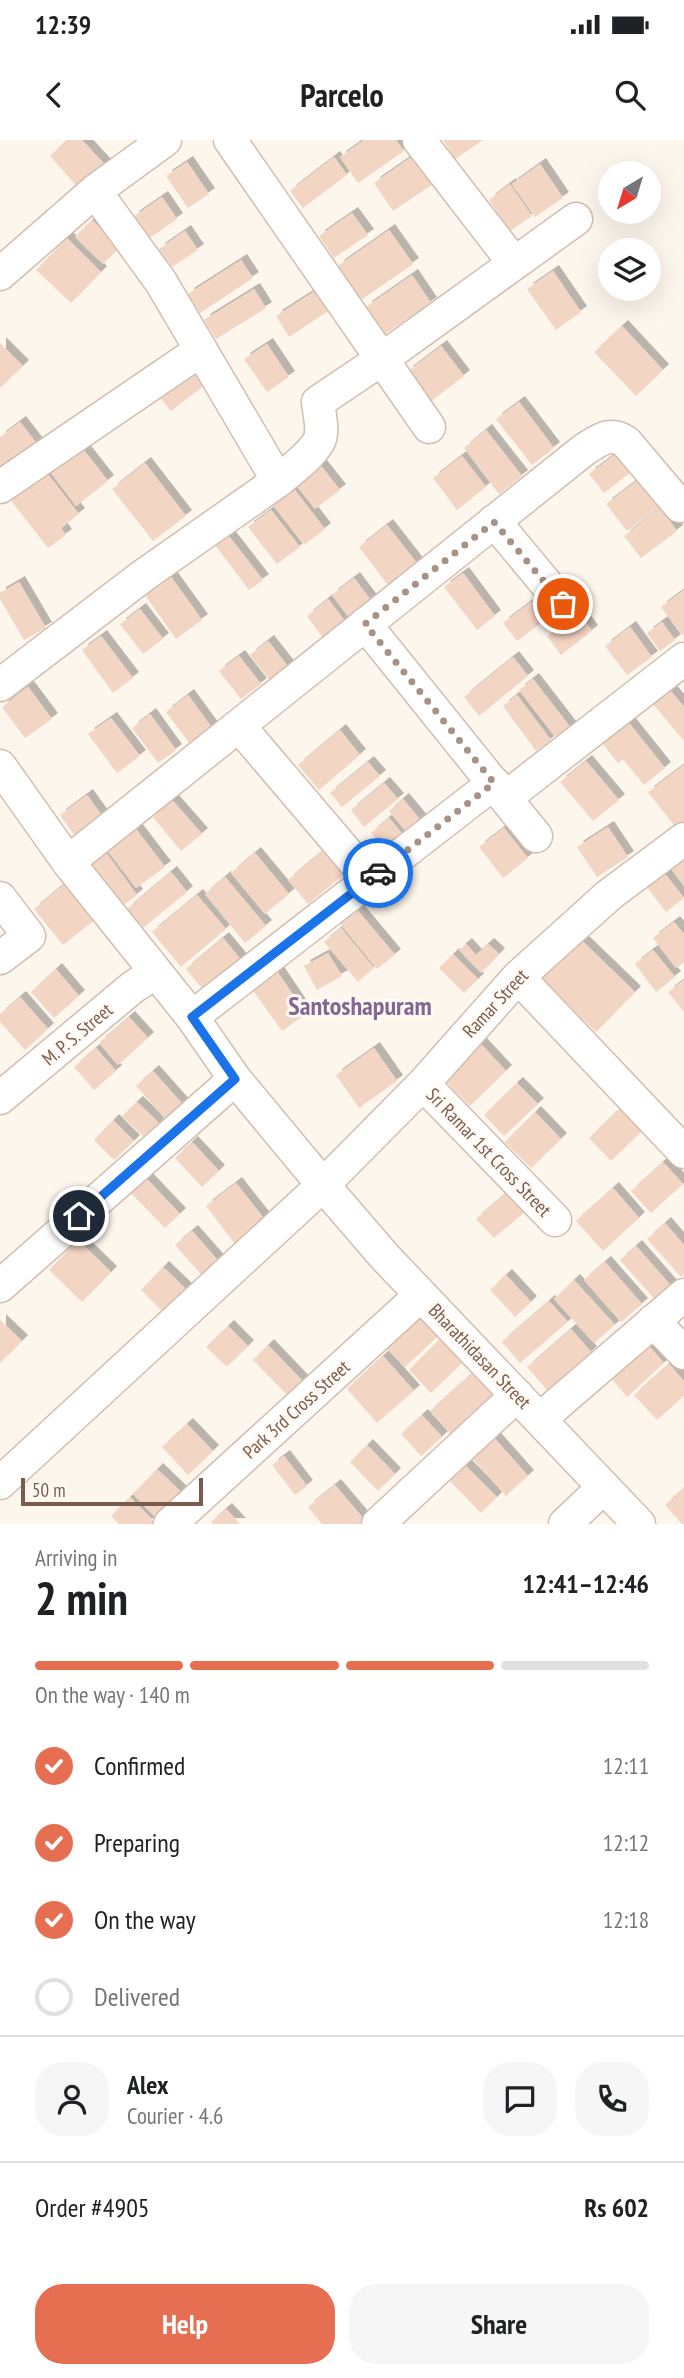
<!DOCTYPE html>
<meta charset="utf-8">
<style>
:root{--surface:#fff;--page:#f6f6f6;--text:#202124;--muted:#757577;--line:#e0e0e0;--accent:#e76f51}
body{margin:0;font-family:"PT Sans Narrow",sans-serif;background:var(--page);color:var(--text);height:100vh;display:flex;flex-direction:column;font-size:26px;white-space:nowrap}
*{box-sizing:border-box;margin:0}
p{font-size:23px;color:var(--muted)}
.icon{flex:none;width:38px;height:38px;fill:none;stroke:currentColor;stroke-width:2;stroke-linecap:round;stroke-linejoin:round}
.map{position:relative;height:1384px;overflow:hidden}
.sheet{display:flex;flex-direction:column;background:var(--surface);flex:1}
.sheet>*{flex:none}
.needle{width:46px;rotate:218deg}
.fabs{position:absolute;left:598px;top:21px;display:grid;gap:14px}
.fabs a{display:grid;place-items:center;width:63px;height:63px;border-radius:50%;background:var(--surface);box-shadow:0 7px 28px #0002;font-size:35px}
.scale{position:absolute;left:21px;bottom:18px;width:182px;box-sizing:border-box;padding-left:7px;border:4px solid #7a5c4d;border-top:0;font-size:19px;line-height:24px;white-space:nowrap;color:#7a5c4d;-webkit-text-stroke:5px #fffaf3;paint-order:stroke}
.pin{position:absolute;display:grid;place-items:center;width:60px;height:60px;color:#fff;margin:-30px;border:4px solid #fff;border-radius:50%;box-shadow:0 2px 7px #0007}
.courier{position:absolute;display:grid;place-items:center;width:70px;height:70px;margin:-35px;border:5px solid #1a73e8;border-radius:50%;background:#fff;color:#222;box-shadow:0 2px 9px #0007}
.head em{font-style:normal;font-weight:700}
.head div{display:flex;flex-direction:column-reverse}
.head{display:flex;align-items:center;justify-content:space-between;height:119px;padding:0 35px}
h1{font-size:46px;font-weight:700;line-height:52px}
.bar{display:grid;grid-template-columns:repeat(4,1fr);gap:10px 7px;align-content:center;height:84px;padding:0 35px}
.bar i{height:9px;border-radius:5px;background:var(--line)}
.bar .current{background:var(--accent)}
.bar p{grid-column:span 4}
.line{display:flex;align-items:center;gap:18px;padding:0 35px;border-top:2px solid var(--line)}
.line div{flex:1}
.round{display:grid;place-items:center;flex:none;width:74px;height:74px;border-radius:28px;background:var(--page)}
ol{padding:0 35px;list-style:none}
li{display:flex;align-items:center;gap:21px;height:77px}
li p{margin-inline-start:auto}
li .icon{padding:7px;border-radius:50%;background:var(--accent);color:#fff;stroke-width:4}
li:last-child{color:var(--muted)}
li i{width:38px;height:38px;border:4px solid var(--line);border-radius:50%}
.button{display:flex;gap:14px;margin-top:auto;padding:14px 35px}
.button a{flex:1;height:80px;border-radius:28px;background:var(--accent);color:#fff;font-size:28px;font-weight:700;line-height:80px;text-align:center}
.button a+a{background:var(--page);color:var(--text)}
.status{display:flex;justify-content:space-between;align-items:center;height:49px;padding:0 35px;background:var(--surface);direction:ltr}
.status svg{height:19px;fill:currentColor}
header{display:flex;justify-content:space-between;align-items:center;height:91px;padding:0 35px;background:var(--surface);font-size:32px;font-weight:700}
.map>svg:first-child{display:block}
</style>
<div class="status"><b>12:39</b><svg viewBox="0 0 49 12"><path d="M0 12V9h3v3zM5 12V6h3v6zM10 12V3h3v9zM15 12V0h3v12zM26 1h20v11H26zM47 4h2v5h-2z"/></svg></div>
<header><svg class="icon" aria-label="back" viewBox="0 0 24 24"><path d="M15 5l-7 7 7 7"/></svg>Parcelo<svg class="icon" aria-label="search" viewBox="0 0 24 24"><circle cx="10" cy="10" r="6"/><path d="M15 15l6 6"/></svg></header>
<div class="map">
<svg width="684" height="1384" viewBox="0 0 684 1384">
<defs>
<filter id="shadow"><feDropShadow dx="6" dy="-6" stdDeviation="0" flood-color="#0004"/></filter>
</defs>
<rect width="100%" height="100%" fill="#fdf6ec"/>
<path fill="#f3d5c3" filter="url(#shadow)" d="M67,0H82L105,25L79,49L50,16Z
M364,0H396L404,11L358,43L340,17Z
M443,0H483L455,19Z
M413,16L433,44L393,71L374,43Z
M334,17L347,35L303,68L290,51Z
M187,22L209,54L188,68L166,36Z
M540,24L563,58L535,77L512,44Z
M510,44L532,76L510,91L489,60Z
M162,57L177,79L148,99L133,77Z
M352,73L368,95L334,118L319,96Z
M92,80L120,107L103,124L75,97Z
M389,90L413,124L361,160L338,126Z
M185,91L198,110L172,127L159,109Z
M67,98L101,132L71,163L36,130Z
M241,120L253,138L200,173L188,154Z
M553,131L581,172L556,190L527,149Z
M412,135L431,163L385,194L366,167Z
M323,146L336,166L289,197L276,176Z
M254,149L266,168L216,199L204,180Z
M622,186L663,230L636,256L594,212Z
M0,203L23,226L0,248Z
M267,204L289,237L267,252L244,219Z
M441,206L464,236L430,262L407,232Z
M187,222L205,245L171,271L153,249Z
M519,262L554,308L532,325L496,279Z
M20,282L41,309L0,333V297Z
M486,290L522,336L499,354L464,308Z
M83,309L108,341L76,366L51,333Z
M621,310L635,329L604,353L589,334Z
M462,316L486,347L457,370L433,338Z
M145,323L186,376L153,401L112,349Z
M321,326L340,350L315,369L296,345Z
M47,333L79,374L61,388L66,395L48,408L9,358L27,345L48,372L29,346Z
M638,340L659,367L627,391L606,364Z
M294,349L325,389L304,405L273,365Z
M660,368L677,391L641,418L624,396Z
M271,370L300,407L277,424L248,387Z
M387,385L419,426L391,449L359,407Z
M228,395L263,440L249,450L215,405Z
M166,430L202,480L176,499L140,448Z
M463,433L495,476L477,490L444,447Z
M354,438L376,467L354,484L332,455Z
M19,442L46,488L24,500L0,459V453Z
M547,450L561,468L517,501L503,483Z
M684,450V494L682,495L661,467Z
M328,459L351,489L329,506L307,476Z
M140,469L163,499L143,514L120,484Z
M578,472L592,491L561,515L547,496Z
M662,482L675,500L660,511L647,493Z
M630,487L652,517L627,535L605,506Z
M101,496L133,538L113,553L82,510Z
M268,501L290,529L272,543L250,515Z
M239,516L261,544L241,559L219,531Z
M513,517L528,536L479,576L464,557Z
M533,539L574,592L560,603L519,550Z
M28,547L52,579L25,598L2,567Z
M669,549L684,567V601L652,563Z
M188,555L215,592L193,608L166,572Z
M517,555L551,600L536,611L503,566Z
M150,574L176,610L158,623L132,588Z
M111,578L140,616L117,633L88,594Z
M625,578L665,628L644,645L623,619L618,623L599,599Z
M340,590L360,615L319,650L298,625Z
M586,621L619,660L593,681L560,642Z
M368,622L380,636L342,667L330,653Z
M684,625V698L648,652Z
M384,643L398,659L364,687L351,670Z
M87,655L102,676L75,696L60,675Z
M403,659L423,683L409,695L389,671Z
M173,661L202,694L181,711L153,677Z
M389,678L404,696L386,710L371,693Z
M608,687L628,717L597,737L577,707Z
M504,688L528,718L503,738L479,707Z
M136,689L165,727L136,748L107,710Z
M331,704L352,728L308,764L288,740Z
M684,708V746L666,722Z
M105,711L137,755L117,770L85,726Z
M255,713L289,754L265,774L231,733Z
M661,729L684,758L666,772L643,742Z
M171,732L187,752L143,788L127,769Z
M225,737L266,786L245,803L205,754Z
M71,739L100,776L63,805L34,769Z
M197,755L226,789L181,827L152,792Z
M354,766L395,815L377,829L337,780Z
M674,782L684,794V822L676,828L653,798Z
M341,788L374,828L358,842L324,802Z
M578,797L635,852L596,892L539,837Z
M223,798L242,821L205,852L186,829Z
M466,804L476,815L488,804L499,814L481,833L459,810Z
M653,810L675,837L656,852L635,824Z
M328,813L342,836L317,850L304,826Z
M453,814L478,839L464,853L439,828Z
M56,829L79,856L54,878L31,852Z
M277,831L306,874L282,891L252,849Z
M684,840V872L668,852Z
M20,857L48,889L25,910L0,882V874Z
M129,877L148,898L118,925L99,903Z
M479,902L506,931L470,966L442,938Z
M96,908L116,931L94,950L74,927Z
M374,908L397,941L359,968L336,935Z
M153,931L186,968L169,983L136,946Z
M517,943L538,964L504,996L484,975Z
M137,962L159,983L145,998L122,976Z
M621,967L643,990L611,1021L589,998Z
M535,972L561,999L531,1028L505,1002Z
M113,980L134,1001L114,1020L94,1000Z
M192,1002L219,1031L202,1047L175,1018Z
M663,1022L683,1044L651,1073L631,1051Z
M146,1038L180,1074L165,1088L131,1053Z
M236,1043L269,1085L238,1108L206,1066Z
M613,1048L639,1078L603,1111L576,1081Z
M509,1051L526,1071L494,1098L476,1079Z
M665,1083L684,1105V1134L681,1137L647,1099Z
M192,1091L222,1125L206,1140L175,1105Z
M78,1100L111,1132L82,1162L49,1130Z
M636,1106L673,1148L657,1162L620,1120Z
M605,1122L642,1164L621,1182L584,1140Z
M163,1127L187,1150L164,1173L141,1150Z
M506,1135L531,1162L515,1177L490,1150Z
M574,1140L615,1185L594,1203L554,1159Z
M549,1161L568,1182L520,1223L502,1202Z
M414,1174L437,1197L405,1227L383,1205Z
M0,1180L22,1201L0,1223Z
M228,1186L248,1206L227,1227L206,1207Z
M571,1189L591,1212L547,1250L527,1227Z
M440,1199L463,1222L431,1253L409,1230Z
M268,1205L309,1248L294,1262L253,1220Z
M648,1205L664,1223L627,1257L611,1238Z
M383,1216L414,1251L377,1283L347,1249Z
M669,1224L684,1241V1256L657,1280L634,1255Z
M478,1228L507,1261L459,1303L430,1271Z
M422,1275L442,1297L421,1316L401,1294Z
M187,1284L213,1311L188,1335L162,1307Z
M489,1292L528,1336L506,1356L466,1311Z
M367,1305L395,1334L378,1351L350,1322Z
M284,1316L307,1346L295,1355L272,1325Z
M456,1316L497,1357L481,1373L440,1331Z
M157,1329L182,1353L156,1378L133,1354Z
M335,1345L368,1384H322L308,1367Z
M684,1348V1384H682L665,1365Z
M130,1357L157,1384H119L111,1376Z
M226,1369L240,1384H213L211,1382Z"/>
<g fill="none" stroke-linecap="round" stroke-linejoin="round">
<g stroke="#d1beb0" stroke-width="35">
<path id="minor" d="M230,0L429,287
M419,0L514,123
M0,134L95,51
M278,341C291,330 310,317 319,301C324,291 319,273 318,262L382,219L576,79
M0,347L201,210
M494,381L563,464
M365,484L505,658L684,519
M0,545L144,435L278,341L161,142L95,51L165,0
M239,586L370,740
M0,626L68,722L192,877L235,939L323,1045L385,1117L639,1384
M505,658L536,696
M68,722L585,309C600,300 610,291 626,302L680,366
M0,758L29,796L0,818
M518,837L684,1012
M192,877L494,643
M423,944L555,1080
M0,958L133,847L155,833
M0,1146L235,939
M653,1181L684,1213
M540,1279L684,1155
M0,1343L323,1045L423,944L518,837L609,755L684,699
M170,1384L421,1155
M378,1384L517,1255
M565,1384L604,1347"/>
</g>
<use href="#minor" stroke="#fff" stroke-width="32"/>
</g>
<g fill="none" stroke-linecap="round" stroke-linejoin="round">
<path stroke="#a89285" stroke-width="7" stroke-dasharray="0 12.6" d="M378,733L494,643L365,484L494,382L563,464"/>
<path stroke="#1a73e8" stroke-width="9" d="M79,1076L235,939L192,877L378,733"/>
</g>
<g text-anchor="middle" dominant-baseline="central" stroke-width="6" stroke-linejoin="round" paint-order="stroke">
<g font-size="19" fill="#7a5c4d" stroke="#fffaf3">
<text transform="translate(495 863) rotate(-47)">Ramar Street</text>
<text transform="translate(77 894) rotate(-40)">M. P. S. Street</text>
<text transform="translate(489 1012) rotate(46)">Sri Ramar 1st Cross Street</text>
<text transform="translate(480 1216) rotate(46)">Bharathidasan Street</text>
<text transform="translate(296 1269) rotate(-42)">Park 3rd Cross Street</text>
</g>
<g font-size="26" font-weight="bold" fill="#846695" stroke="#fffaf3">
<text x="360" y="865">Santoshapuram</text>
</g>
</g>
</svg>
<div class="fabs">
<a><svg class="needle" viewBox="-14 -14 28 28"><path d="M0-13l5 13h-10z" fill="#e53935"/><path d="M0 13l5-13h-10z" fill="#757577"/></svg></a>
<a><svg class="icon" aria-label="layers" viewBox="0 0 24 24"><path d="M12 4l9 5-9 5-9-5zM3 14l9 5 9-5"/></svg></a>
</div>
<div class="scale">50 m</div>
<div class="pin" style="left:563px;top:464px;background:#ea580c"><svg class="icon" aria-label="bag" viewBox="0 0 24 24"><path d="M5 8h14l-1 12H6zM9 8a3 3 0 0 1 6 0"/></svg></div>
<div class="pin" style="left:79px;top:1076px;background:#1f2937"><svg class="icon" aria-label="home" viewBox="0 0 24 24"><path d="M3 11l9-7 9 7M6 9v11h12V9"/></svg></div>
<div class="courier" style="left:378px;top:733px"><svg class="icon" aria-label="car" viewBox="0 0 24 24"><path d="M5 17H2v-5l4-1 3-4h7l3 4 3 1v5h-3M9 17h6M6 11h13"/><circle cx="7" cy="17" r="2"/><circle cx="17" cy="17" r="2"/></svg></div>
</div>
<section class="sheet">
<div class="head"><div><h1>2 min</h1><p>Arriving in</p></div><em>12:41–12:46</em></div>
<div class="bar"><i class="current"></i><i class="current"></i><i class="current"></i><i></i><p>On the way · 140 m</p></div>
<ol>
<li><svg class="icon" aria-label="check" viewBox="0 0 24 24"><path d="M5 12l5 5 9-10"/></svg>Confirmed<p>12:11</p></li>
<li><svg class="icon" aria-label="check" viewBox="0 0 24 24"><path d="M5 12l5 5 9-10"/></svg>Preparing<p>12:12</p></li>
<li><svg class="icon" aria-label="check" viewBox="0 0 24 24"><path d="M5 12l5 5 9-10"/></svg>On the way<p>12:18</p></li>
<li><i></i>Delivered</li>
</ol>
<div class="line" style="height:126px"><a class="round"><svg class="icon" aria-label="person" viewBox="0 0 24 24"><circle cx="12" cy="8" r="4"/><path d="M4 21q1-7 8-7t8 7"/></svg></a><div><b>Alex</b><p>Courier · 4.6</p></div><a class="round"><svg class="icon" aria-label="chat" viewBox="0 0 24 24"><path d="M4 5h16v11H9l-5 4z"/></svg></a><a class="round"><svg class="icon" aria-label="phone" viewBox="0 0 24 24"><path d="M5 4h4l2 5-3 2q2 4 5 5l2-3 5 2v4C11 20 4 13 5 4z"/></svg></a></div>
<div class="line" style="height:91px"><div>Order #4905</div><b>Rs 602</b></div>
<div class="button"><a>Help</a><a>Share</a></div>
</section>
